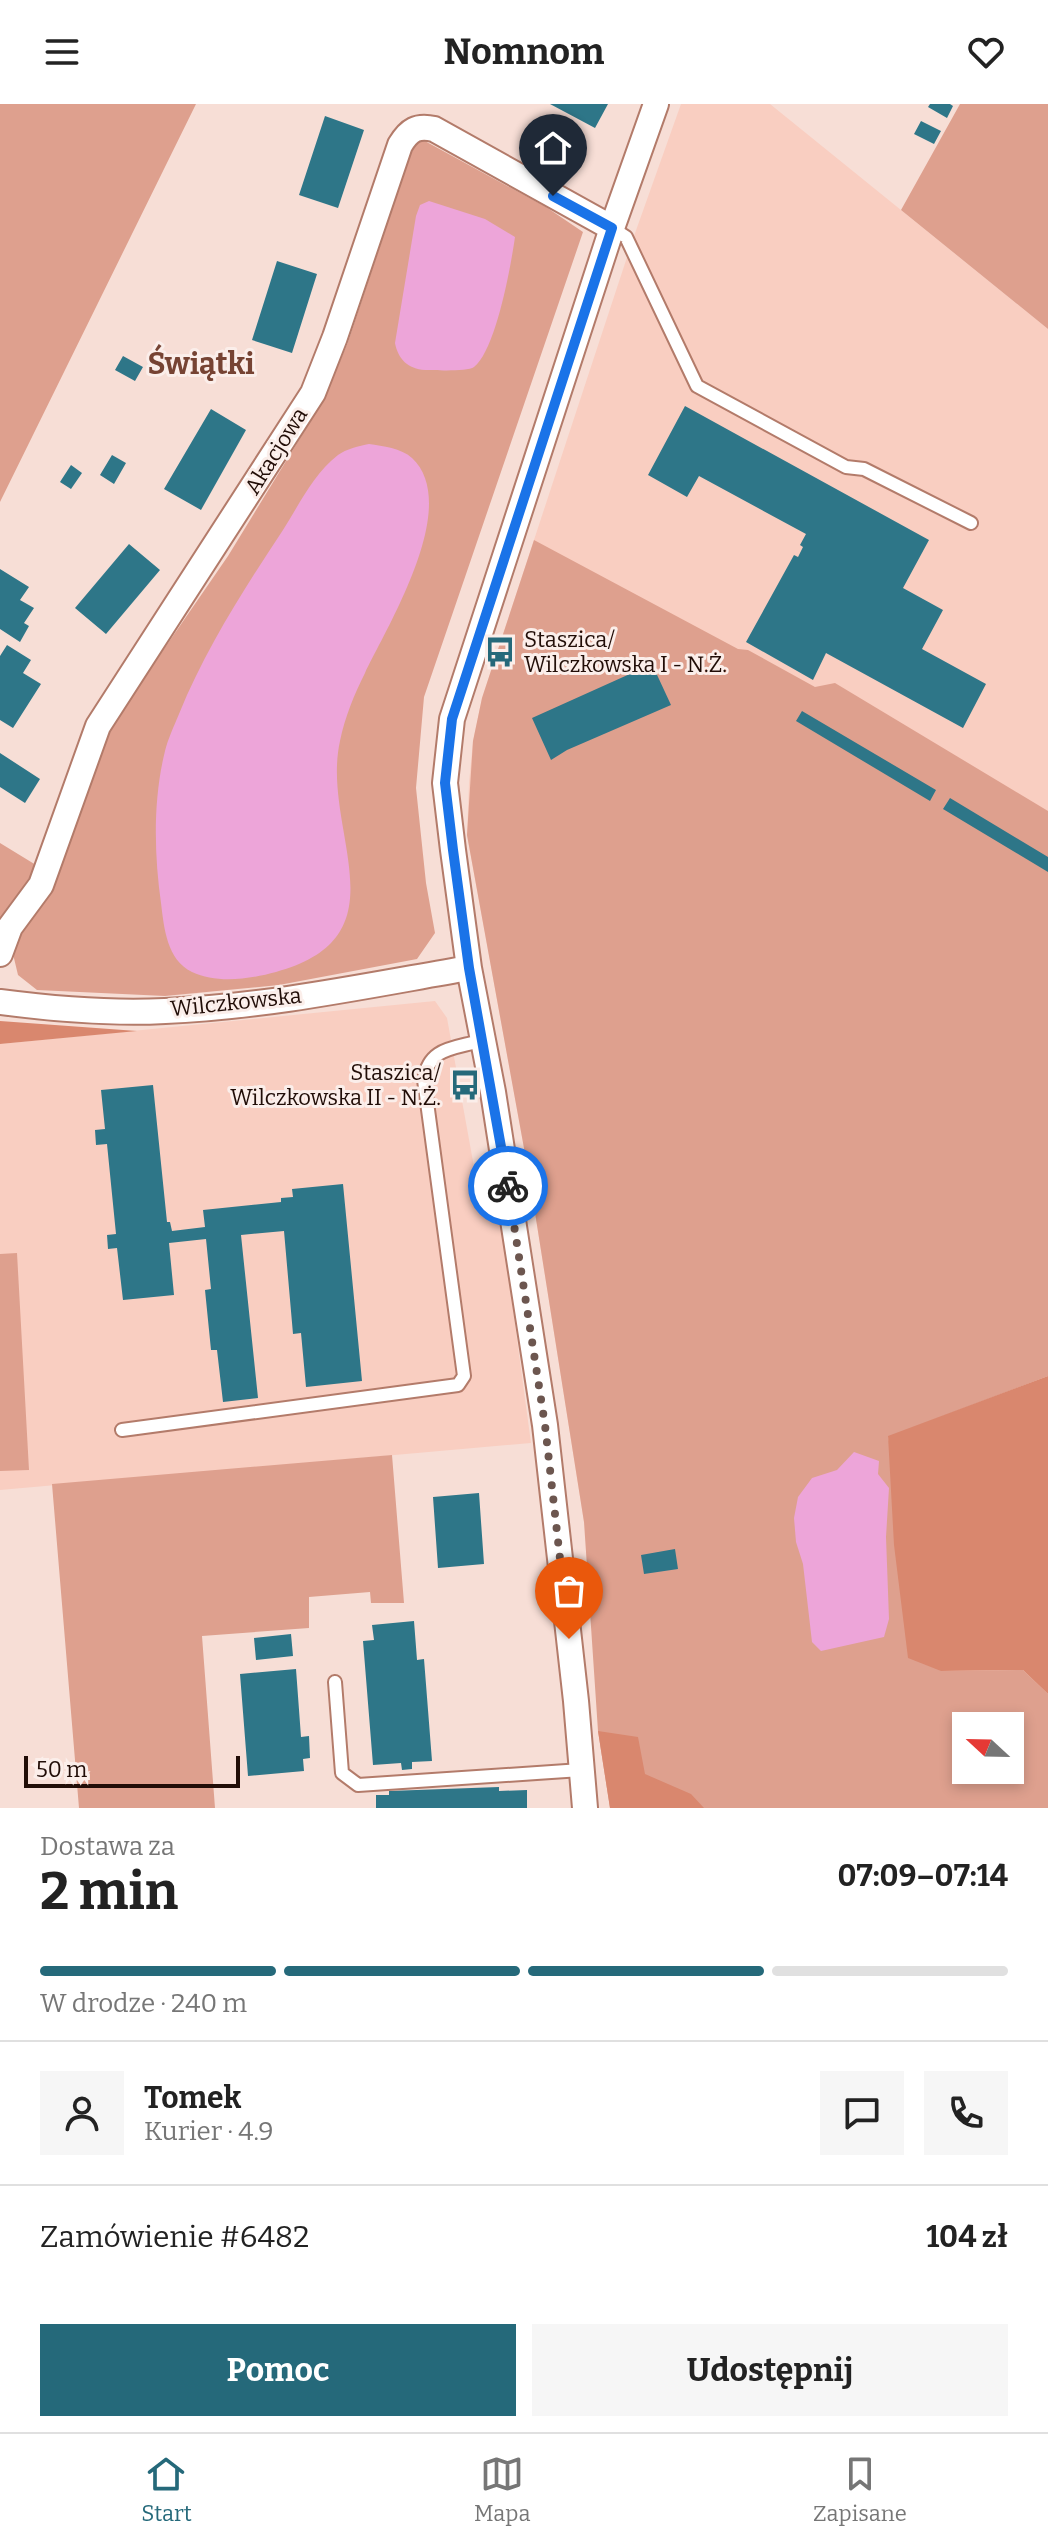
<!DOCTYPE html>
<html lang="pl">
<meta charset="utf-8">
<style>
:root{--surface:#fff;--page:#f6f6f6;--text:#222;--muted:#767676;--line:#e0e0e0;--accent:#25697a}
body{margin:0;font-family:Bitter,serif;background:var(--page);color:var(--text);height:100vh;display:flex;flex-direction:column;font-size:30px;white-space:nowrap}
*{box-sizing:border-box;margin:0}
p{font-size:26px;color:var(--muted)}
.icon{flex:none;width:44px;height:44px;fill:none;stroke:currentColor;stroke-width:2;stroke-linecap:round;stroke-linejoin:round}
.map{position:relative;height:1704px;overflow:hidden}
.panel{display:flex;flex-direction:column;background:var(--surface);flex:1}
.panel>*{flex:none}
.needle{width:52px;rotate:292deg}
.fabs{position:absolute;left:952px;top:1608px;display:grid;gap:16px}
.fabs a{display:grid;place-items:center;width:72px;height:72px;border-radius:0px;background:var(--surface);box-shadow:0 4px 12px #0003;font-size:40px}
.scale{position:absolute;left:24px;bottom:20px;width:216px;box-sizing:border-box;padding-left:8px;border:4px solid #210d07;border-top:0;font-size:22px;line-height:28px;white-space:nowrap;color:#210d07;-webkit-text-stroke:6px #fbeeea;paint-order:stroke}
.pin{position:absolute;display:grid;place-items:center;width:68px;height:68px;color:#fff;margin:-82px -34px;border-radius:50% 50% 50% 0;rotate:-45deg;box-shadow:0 0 8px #0007}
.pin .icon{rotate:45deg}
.courier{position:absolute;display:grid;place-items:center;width:80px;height:80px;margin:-40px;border:6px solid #1a73e8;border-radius:50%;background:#fff;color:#222;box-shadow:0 2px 10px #0007}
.headline em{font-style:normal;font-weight:700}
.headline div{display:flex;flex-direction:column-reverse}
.headline{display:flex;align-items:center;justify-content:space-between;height:136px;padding:0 40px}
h1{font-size:52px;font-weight:700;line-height:60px}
.bar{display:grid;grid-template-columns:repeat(4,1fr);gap:12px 8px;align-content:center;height:96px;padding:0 40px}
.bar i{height:10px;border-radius:6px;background:var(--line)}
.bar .on{background:var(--accent)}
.bar p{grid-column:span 4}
.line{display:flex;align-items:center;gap:20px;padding:0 40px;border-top:2px solid var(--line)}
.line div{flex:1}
.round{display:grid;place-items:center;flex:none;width:84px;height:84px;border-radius:0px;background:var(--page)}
.cta{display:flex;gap:16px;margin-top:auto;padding:16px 40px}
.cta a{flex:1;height:92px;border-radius:0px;background:var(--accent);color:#fff;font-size:32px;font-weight:700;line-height:92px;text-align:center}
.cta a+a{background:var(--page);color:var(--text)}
header{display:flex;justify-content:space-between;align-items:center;height:104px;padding:0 40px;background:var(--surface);font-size:36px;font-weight:700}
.tabs{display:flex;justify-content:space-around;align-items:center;height:112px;border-top:2px solid var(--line);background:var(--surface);font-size:22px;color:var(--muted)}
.tabs a{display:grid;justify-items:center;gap:4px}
.tabs .on{color:var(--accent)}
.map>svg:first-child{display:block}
</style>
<header><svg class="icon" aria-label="menu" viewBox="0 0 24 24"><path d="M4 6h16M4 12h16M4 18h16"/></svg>Nomnom<svg class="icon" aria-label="heart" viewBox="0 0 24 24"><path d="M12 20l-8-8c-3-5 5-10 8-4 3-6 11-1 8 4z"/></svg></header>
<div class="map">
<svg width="1048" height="1704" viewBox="0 0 1048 1704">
<rect width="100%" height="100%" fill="#f7ded6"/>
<path fill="#f9cec1" d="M681,0H770L1048,225V1272L584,1418L530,1077L467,731L469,679L473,637L482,594L634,132Z
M435,897L447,914L474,1063L497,1087L531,1339L0,1386V940Z"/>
<path fill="#dea08e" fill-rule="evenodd" d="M0,0H196L0,398Z
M960,0H1048V225L901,106Z
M423,36L546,103L583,128L424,593L416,684L426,779L435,829L417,855L279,881L165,892L37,886L18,871L13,850L21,829L52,787L109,628L124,603L228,452L324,295L348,238L412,46L416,40Z
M534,436L738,545L748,546L815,583L835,579L1048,707V1272L888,1333L941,1567L1023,1566L1048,1590V1704H610L598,1627L584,1418L530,1077L467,731L473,637L482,594ZM966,1622H1010V1666H966Z
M0,739L36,761L21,790L0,815Z
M17,1149L29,1366L0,1367V1150Z
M392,1351L404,1499H371L370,1488L309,1493V1524L202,1532L215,1704H79L52,1380Z"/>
<path fill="#d9876e" d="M0,917L137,927L0,940Z
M1048,1272V1590L1023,1566L941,1567L908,1554L894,1441L888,1332Z
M598,1627L638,1633L645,1670L691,1690L704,1704H610Z"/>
<path fill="#eda5d9" d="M429,97L485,115L515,133C511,161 496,246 474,263C467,268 434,266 425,266C408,265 398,255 395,239L416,112L420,101Z
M369,340C383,342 401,344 412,354C462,401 388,521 365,569C354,591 345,613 340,637C320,726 408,832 276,868C250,875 217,880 192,868C167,856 164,824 161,799C154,750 153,695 165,647C168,635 174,622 179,610C206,544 244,485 283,426C299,401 314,369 338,351C346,345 359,342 369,340Z
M854,1348L879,1357L878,1370L889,1384L886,1433L889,1515L884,1533L821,1547L812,1538L803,1460L796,1438L794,1414L798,1393L812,1374L837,1366Z"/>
<path fill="#2e7688" d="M550,0H608L595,24Z
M930,0H950L953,2L947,14L928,3Z
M325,12L364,26L338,104L299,91Z
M921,17L941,27L934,40L914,30Z
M277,157L317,170L292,249L252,236Z
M123,252L143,263L135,277L115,266Z
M685,302L929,436L903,484L943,506L922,545L986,580L963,624L826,549L813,576L746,538L794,451L798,453L803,443L800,441L806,430L699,372L687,393L648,371Z
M211,305L246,326L201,406L164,385Z
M112,351L126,359L114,380L100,371Z
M71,361L82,369L71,385L60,378Z
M129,440L160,466L106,530L75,504Z
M0,465L29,483L20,496L34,504L24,519L29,522L20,538L0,525Z
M7,541L31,556L23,569L41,580L13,624L0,616V552Z
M652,560L671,601L567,646L551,656L532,614Z
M802,607L936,686L930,697L796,617Z
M0,649L40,675L25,699L0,683Z
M950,694L1048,753V768L943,705Z
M153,981L167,1118H170L172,1127L205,1123L203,1106L281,1098V1094L293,1093L292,1085L343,1080L362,1277L306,1283L301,1229L293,1230L284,1127L241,1131L258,1294L223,1298L217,1246H211L205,1186L211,1185L206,1135L169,1139L174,1191L123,1196L117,1144L108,1145L107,1131L116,1130L107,1040L96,1041L95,1026L105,1025L101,986Z
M479,1389L484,1460L438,1464L433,1393Z
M675,1445L678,1465L644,1470L641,1451Z
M414,1517L417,1556L424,1555L432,1657L412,1658V1665L402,1666L401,1659L373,1661L363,1537L374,1536L372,1521Z
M291,1530L293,1552L256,1556L254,1534Z
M296,1565L301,1633L309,1632L310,1654L303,1655L304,1667L248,1672L240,1570Z
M499,1683V1687L527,1686V1704H376V1691H389V1687Z"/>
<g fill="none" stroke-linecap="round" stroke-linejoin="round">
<g stroke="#b37b6a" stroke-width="16">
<path id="service" d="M612,124L626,133L697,282L846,363L864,365L971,419
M122,1326L458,1281L464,1272L424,976C429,942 455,945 483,936
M335,1578L342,1669L358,1681L581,1666"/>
</g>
<g stroke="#b37b6a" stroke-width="28">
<path id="minor" d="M0,850L10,823L41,781L98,622L313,289L335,233L400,41C409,26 417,21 434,25L612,124
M0,898C54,905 110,910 165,907C266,903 370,881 469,864
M585,1704L576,1597L545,1321L493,988L469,864L453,746L445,679L452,615L612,124L656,0"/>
</g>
<use href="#service" stroke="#fff" stroke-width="12"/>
<use href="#minor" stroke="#fff" stroke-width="24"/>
</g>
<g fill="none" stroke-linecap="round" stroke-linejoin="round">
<path stroke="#6c564f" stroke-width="8" stroke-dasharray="0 14.4" d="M508,1082L545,1321L569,1535"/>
<path stroke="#1a73e8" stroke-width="10" d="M508,1082L469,864L453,746L445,679L452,615L612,124L553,92"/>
</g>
<defs>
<g id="bus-bare" transform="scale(2.4)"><path d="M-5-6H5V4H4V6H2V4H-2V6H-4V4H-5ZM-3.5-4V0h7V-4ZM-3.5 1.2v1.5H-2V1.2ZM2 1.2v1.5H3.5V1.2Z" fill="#25697a" stroke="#fbeeea" stroke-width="2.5" paint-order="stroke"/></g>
</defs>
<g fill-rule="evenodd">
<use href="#bus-bare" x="500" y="548"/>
<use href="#bus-bare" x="465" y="981"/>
</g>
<g text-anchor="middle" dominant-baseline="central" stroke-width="6" stroke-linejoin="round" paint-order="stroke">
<g font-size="22" fill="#210d07" stroke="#fbeeea">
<text transform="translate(276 347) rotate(-58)">Akacjowa</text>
<text transform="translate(236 898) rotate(-6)">Wilczkowska</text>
</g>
<g font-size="22" fill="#210d07" stroke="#fbeeea" text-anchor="start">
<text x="524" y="535">Staszica/<tspan x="524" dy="25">Wilczkowska I - N.Ż.</tspan></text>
<text x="441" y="968" text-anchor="end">Staszica/<tspan x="441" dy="25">Wilczkowska II - N.Ż.</tspan></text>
</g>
<g font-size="30" font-weight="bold" fill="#764333" stroke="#fbeeea">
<text x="201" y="260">Świątki</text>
</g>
</g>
</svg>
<div class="fabs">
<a><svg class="needle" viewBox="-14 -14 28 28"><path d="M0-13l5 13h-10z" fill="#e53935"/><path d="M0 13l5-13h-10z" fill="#767676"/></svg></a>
</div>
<div class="scale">50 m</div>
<div class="pin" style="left:569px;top:1535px;background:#ea580c"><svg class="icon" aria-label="bag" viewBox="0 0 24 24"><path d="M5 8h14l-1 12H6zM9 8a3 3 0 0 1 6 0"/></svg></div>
<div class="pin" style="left:553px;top:92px;background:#1f2937"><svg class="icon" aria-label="home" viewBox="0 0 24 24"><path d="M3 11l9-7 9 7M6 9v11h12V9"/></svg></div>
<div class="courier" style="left:508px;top:1082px"><svg class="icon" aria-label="bike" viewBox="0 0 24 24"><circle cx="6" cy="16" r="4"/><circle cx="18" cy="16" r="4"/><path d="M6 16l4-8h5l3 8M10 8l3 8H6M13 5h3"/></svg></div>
</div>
<section class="panel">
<div class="headline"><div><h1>2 min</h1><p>Dostawa za</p></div><em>07:09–07:14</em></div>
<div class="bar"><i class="on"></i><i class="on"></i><i class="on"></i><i></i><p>W drodze · 240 m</p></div>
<div class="line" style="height:144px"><a class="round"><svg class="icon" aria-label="person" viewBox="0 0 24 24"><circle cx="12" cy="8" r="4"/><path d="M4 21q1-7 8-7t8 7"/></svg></a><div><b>Tomek</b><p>Kurier · 4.9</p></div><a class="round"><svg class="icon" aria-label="chat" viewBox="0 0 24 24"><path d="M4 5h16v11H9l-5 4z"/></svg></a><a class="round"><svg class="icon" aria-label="phone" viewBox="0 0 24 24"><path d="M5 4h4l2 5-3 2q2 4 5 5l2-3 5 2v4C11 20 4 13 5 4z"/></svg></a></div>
<div class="line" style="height:104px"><div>Zamówienie #6482</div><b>104 zł</b></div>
<div class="cta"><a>Pomoc</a><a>Udostępnij</a></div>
</section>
<nav class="tabs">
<a class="on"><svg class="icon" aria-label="home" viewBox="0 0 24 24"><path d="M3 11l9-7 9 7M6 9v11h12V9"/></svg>Start</a>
<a><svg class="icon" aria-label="map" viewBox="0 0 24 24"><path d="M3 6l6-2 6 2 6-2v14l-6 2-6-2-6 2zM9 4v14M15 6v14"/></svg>Mapa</a>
<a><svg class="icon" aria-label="saved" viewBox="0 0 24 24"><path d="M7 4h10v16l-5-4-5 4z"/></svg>Zapisane</a>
</nav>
